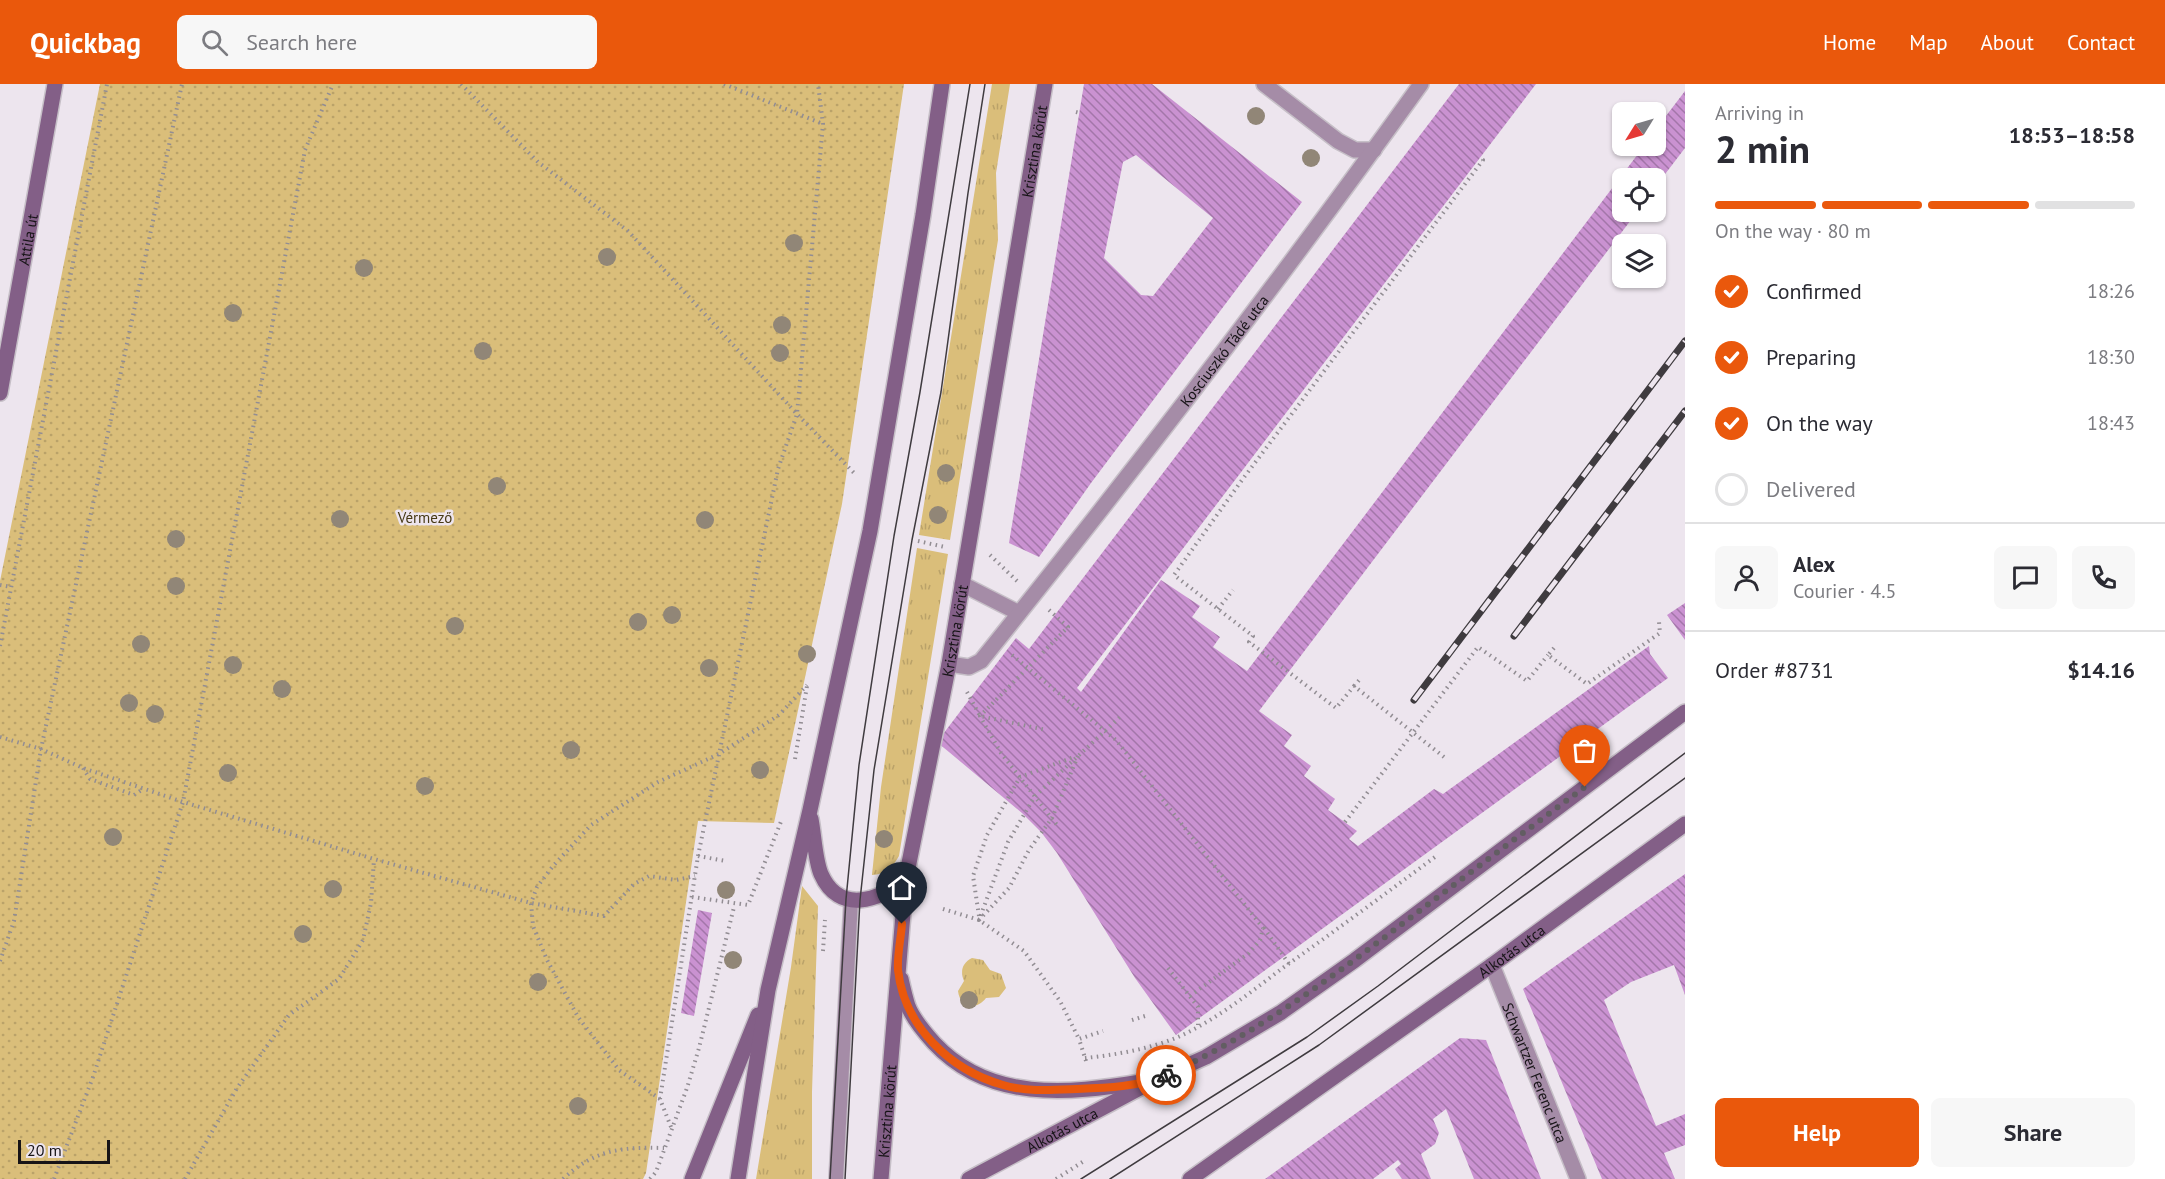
<!DOCTYPE html>
<meta charset="utf-8">
<style>
:root{--surface:#fff;--page:#f7f7f7;--text:#2b2b33;--muted:#7c7c81;--line:#e1e1e2;--accent:#ea580c}
body{margin:0;font-family:"PT Sans",sans-serif;background:var(--page);color:var(--text);height:100vh;display:flex;flex-direction:column;font-size:22px;white-space:nowrap}
*{box-sizing:border-box;margin:0}
p{font-size:20px;color:var(--muted)}
.icon{flex:none;width:33px;height:33px;fill:none;stroke:currentColor;stroke-width:2;stroke-linecap:round;stroke-linejoin:round}
.map{position:relative;flex:1;overflow:hidden}
.panel{display:flex;flex-direction:column;background:var(--surface);width:480px}
.panel>*{flex:none}
.needle{width:39px;rotate:233deg}
.controls{position:absolute;left:1612px;top:18px;display:grid;gap:12px}
.controls a{display:grid;place-items:center;width:54px;height:54px;border-radius:9px;background:var(--surface);box-shadow:0 2px 4px #0004;font-size:30px}
.scale{position:absolute;left:18px;bottom:15px;width:92px;box-sizing:border-box;padding-left:6px;border:3px solid #171417;border-top:0;font-size:16px;line-height:21px;white-space:nowrap;color:#171417;-webkit-text-stroke:4px #ede5ee;paint-order:stroke}
.pin{position:absolute;display:grid;place-items:center;width:51px;height:51px;color:#fff;margin:-62px -26px;border-radius:50% 50% 50% 0;rotate:-45deg;box-shadow:0 0 6px #0007}
.pin .icon{rotate:45deg}
.courier{position:absolute;display:grid;place-items:center;width:60px;height:60px;margin:-30px;border:4px solid #ea580c;border-radius:50%;background:#fff;color:#222;box-shadow:0 2px 8px #0007}
.overview em{font-style:normal;font-weight:700}
.overview div{display:flex;flex-direction:column-reverse}
.overview{display:flex;align-items:center;justify-content:space-between;height:102px;padding:0 30px}
h1{font-size:39px;font-weight:700;line-height:45px}
.bar{display:grid;grid-template-columns:repeat(4,1fr);gap:9px 6px;align-content:center;height:72px;padding:0 30px}
.bar i{height:8px;border-radius:4px;background:var(--line)}
.bar .active{background:var(--accent)}
.bar p{grid-column:span 4}
.line{display:flex;align-items:center;gap:15px;padding:0 30px;border-top:2px solid var(--line)}
.line div{flex:1}
.round{display:grid;place-items:center;flex:none;width:63px;height:63px;border-radius:9px;background:var(--page)}
ol{padding:0 30px;list-style:none}
li{display:flex;align-items:center;gap:18px;height:66px}
li p{margin-inline-start:auto}
li .icon{padding:6px;border-radius:50%;background:var(--accent);color:#fff;stroke-width:4}
li:last-child{color:var(--muted)}
li i{width:33px;height:33px;border:3px solid var(--line);border-radius:50%}
.cta{display:flex;gap:12px;margin-top:auto;padding:12px 30px}
.cta a{flex:1;height:69px;border-radius:9px;background:var(--accent);color:#fff;font-size:24px;font-weight:700;line-height:69px;text-align:center}
.cta a+a{background:var(--page);color:var(--text)}
header{display:flex;align-items:center;gap:36px;box-sizing:border-box;height:84px;padding:0 30px;background:var(--accent);color:#fff}
header strong{font-size:28px}
nav{display:flex;gap:33px;margin-inline-start:auto;font-size:21px}
.search{width:420px;height:54px;background:var(--page);display:flex;align-items:center;gap:15px;box-sizing:border-box;padding:0 21px;border-radius:9px;color:var(--muted);font-size:22px}
main{display:flex;flex:1;min-height:0}
.map>svg:first-child{display:block}
</style>
<header>
<strong>Quickbag</strong>
<div class="search"><svg class="icon" aria-label="search" viewBox="0 0 24 24"><circle cx="10" cy="10" r="6"/><path d="M15 15l6 6"/></svg>Search here</div>
<nav><a>Home</a><a>Map</a><a>About</a><a>Contact</a></nav>
</header>
<main>
<div class="map">
<svg width="1685" height="1095" viewBox="0 0 1685 1095">
<defs>
<pattern id="grass-tufts" width="24" height="20" patternUnits="userSpaceOnUse" patternTransform="scale(1.5)"><rect width="24" height="20" fill="#dabe7a"/><path d="M3 7l-1-3M5 7V3M7 7l1-3M15 17l-1-3M17 17v-4M19 17l1-3" fill="none" stroke="#baa269"/></pattern>
<pattern id="park-dots" width="8" height="8" patternUnits="userSpaceOnUse" patternTransform="scale(1.5)"><rect width="8" height="8" fill="#dabe7a"/><path d="M2 2h.1M6 6h.1" fill="none" stroke="#baa269" stroke-width="1.8" stroke-linecap="round"/></pattern>
<pattern id="building-back-hatch" width="6" height="6" patternUnits="userSpaceOnUse" patternTransform="scale(1.5)"><rect width="6" height="6" fill="#ca92d1"/><path d="M-1 5l2 2M0 0l6 6M5-1l2 2" fill="none" stroke="#a376a9"/></pattern>
</defs>
<rect width="100%" height="100%" fill="#ede5ee"/>
<path fill="url(#grass-tufts)" d="M992,0H1010L996,89L998,156L950,456L919,451Z
M917,464L948,470L899,772C892,784 886,790 872,791L881,703Z
M802,802L818,822L812,1008V1095H756L791,883Z
M972,874L983,876L990,886L1001,890L1006,904L999,913L986,914C976,927 960,924 958,907L964,897C960,887 962,879 972,874Z"/>
<path fill="url(#park-dots)" d="M100,0H904L842,420L774,739L698,737L646,1089L643,1095H0V497Z"/>
<path fill="url(#building-back-hatch)" fill-rule="evenodd" d="M1084,0H1152L1302,118L1091,399L1039,473L1009,459ZM1136,71L1213,134L1153,212L1141,211L1104,174L1123,78Z
M1459,0H1536L1077,604L1081,608L1161,496L1200,522L1192,533L1220,553L1213,563L1247,587L1644,62H1656V45L1685,7V64L1656,102V94H1623V128H1637L1259,627L1292,651L1284,662L1311,682L1304,692L1335,715L1328,726L1357,747L1349,755L1358,762L1434,705L1443,710L1649,562L1650,570L1668,594L1176,951L1135,894L1057,769L1041,748L1022,729L937,658L1016,554L1029,565Z
M1685,519V556L1667,531Z
M1685,790V911L1674,881L1631,898L1604,916L1656,1042L1685,1030V1061L1664,1069L1675,1095H1602L1523,905Z
M698,826L712,829L694,932L681,929Z
M1460,954L1486,956L1541,1095H1474L1446,1025L1433,1035L1439,1049L1435,1060L1421,1070L1431,1095H1402L1395,1085L1401,1080L1398,1076L1373,1095H1265Z"/>
<g fill="none" stroke-linecap="round" stroke-linejoin="round">
<g stroke="#c6bfc7" stroke-width="16">
<path id="lane" d="M836,1095L851,816"/>
</g>
<g stroke="#c6bfc7" stroke-width="18">
<g id="street">
<path d="M1264,0L1338,57L1355,66H1374"/>
<path d="M962,500L1019,529"/>
<path id="s1" d="M949,580L969,583L981,577C1132,389 1280,197 1421,0"/>
<path id="s2" d="M1492,881L1578,1095"/>
</g>
</g>
<g stroke="#c6bfc7" stroke-width="18">
<g id="secondary">
<path id="s3" d="M0,309L55,0"/>
<path d="M811,735C814,750 815,776 821,790C839,831 879,817 906,794"/>
<path d="M901,895C903,904 905,913 908,922C913,935 925,949 934,959C989,1018 1068,1010 1141,998"/>
<path d="M692,1095L758,931"/>
<path d="M738,1095L768,906L810,726L870,447L923,131L942,0"/>
<path id="s4" d="M881,1095L906,794L949,580L1045,0"/>
<path id="s5" d="M969,1095L1155,996L1206,973L1280,929L1355,876L1685,628"/>
<path id="s6" d="M1190,1095L1492,881L1685,740"/>
</g>
</g>
<path stroke="#928d93" stroke-width="4" stroke-dasharray="1.5 4.5" stroke-linecap="butt" d="M461,0L538,78L628,147L797,330L856,391
M724,0L823,40
M1076,28L1080,29
M918,457L945,463
M990,471L1017,497
M0,501L11,503
M1218,525L1233,506
M1049,526L1068,543L980,632L1001,669L1057,741
M0,562L107,0
M1554,564L1548,571L1587,600L1660,549L1659,538
M1012,571L1116,656L1263,844L1260,856L1249,869L1190,912
M1354,602L1361,594
M967,608L980,632L1046,646
M0,653L41,665L83,684L183,718L374,775L531,819L604,832L634,800L649,792L676,796L695,792
M1078,672L1052,734L1029,766L1009,804L979,836L1008,758L1035,712L1120,633
M1444,673L1354,602L1336,624L1249,558L1253,552L1174,491L1242,396L1483,76L1481,74
M795,675L807,602
M83,684L90,695L134,711L143,705
M1345,738L1478,563L1527,597L1548,571
M698,772L726,777
M692,813L748,821L782,735
M943,825L979,836L1024,867L1060,917L1079,955
M979,832L973,792L987,751L1020,693L1074,673
M1264,844L1289,880
M823,867L825,836
M0,877L14,837L41,665L182,0
M1168,884L1198,923V941
M1132,936L1145,932
M1085,974C1115,971 1149,965 1178,953C1216,936 1251,908 1284,883C1335,847 1385,810 1435,773
M1086,977L1079,955L1103,947
M660,1015L619,986L578,933L547,876L533,842L531,819L537,803L553,782L591,741L658,698L719,670L779,631L807,601
M671,1043L660,1015L698,772L778,385L797,330L823,40L818,0
M54,1095L93,993L183,718L305,66L333,0
M185,1095L237,1004L289,931L339,895L363,856L371,819L374,775
M563,1095C595,1065 622,1063 664,1064
M650,1095L656,1088L687,1004L699,964L734,823
M1056,1095L1084,1077"/>
<use href="#lane" stroke="#a58ca7" stroke-width="14"/>
<use href="#street" stroke="#a58ca7" stroke-width="15"/>
<use href="#secondary" stroke="#835f87" stroke-width="15"/>
<path stroke="#3f3b3f" stroke-width="1.5" d="M830,1095L846,815L859,681L894,452L920,308L970,0
M845,1095L860,816L874,686L912,456L941,308L968,109L985,0
M1081,1095L1307,953L1378,902L1685,669
M1110,1095L1319,961L1685,694"/>
<g stroke="#3f3b3f" stroke-width="7">
<path id="rail" d="M1514,552L1685,327
M1414,616L1685,257"/>
</g>
<use href="#rail" stroke="#ede5ee" stroke-width="4.5" stroke-dasharray="14" stroke-linecap="butt"/>
</g>
<g fill="#918677">
<circle cx="1256" cy="32" r="9"/>
<circle cx="1311" cy="74" r="9"/>
<circle cx="794" cy="159" r="9"/>
<circle cx="607" cy="173" r="9"/>
<circle cx="364" cy="184" r="9"/>
<circle cx="233" cy="229" r="9"/>
<circle cx="782" cy="241" r="9"/>
<circle cx="483" cy="267" r="9"/>
<circle cx="780" cy="269" r="9"/>
<circle cx="946" cy="389" r="9"/>
<circle cx="497" cy="402" r="9"/>
<circle cx="938" cy="431" r="9"/>
<circle cx="340" cy="435" r="9"/>
<circle cx="705" cy="436" r="9"/>
<circle cx="176" cy="455" r="9"/>
<circle cx="176" cy="502" r="9"/>
<circle cx="672" cy="531" r="9"/>
<circle cx="638" cy="538" r="9"/>
<circle cx="455" cy="542" r="9"/>
<circle cx="141" cy="560" r="9"/>
<circle cx="807" cy="570" r="9"/>
<circle cx="233" cy="581" r="9"/>
<circle cx="709" cy="584" r="9"/>
<circle cx="282" cy="605" r="9"/>
<circle cx="129" cy="619" r="9"/>
<circle cx="155" cy="630" r="9"/>
<circle cx="571" cy="666" r="9"/>
<circle cx="760" cy="686" r="9"/>
<circle cx="228" cy="689" r="9"/>
<circle cx="425" cy="702" r="9"/>
<circle cx="113" cy="753" r="9"/>
<circle cx="884" cy="755" r="9"/>
<circle cx="333" cy="805" r="9"/>
<circle cx="726" cy="806" r="9"/>
<circle cx="303" cy="850" r="9"/>
<circle cx="733" cy="876" r="9"/>
<circle cx="538" cy="898" r="9"/>
<circle cx="969" cy="916" r="9"/>
<circle cx="578" cy="1022" r="9"/>
</g>
<g fill="none" stroke-linecap="round" stroke-linejoin="round">
<path stroke="#625d62" stroke-width="6" stroke-dasharray="0 10.8" d="M1166,991C1257,950 1335,891 1414,831C1471,788 1528,745 1585,703"/>
<path stroke="#ea580c" stroke-width="8" d="M902,840C901,854 897,871 898,886C904,942 950,986 1003,1001C1025,1008 1053,1006 1076,1005C1106,1004 1139,1003 1166,991"/>
</g>
<g text-anchor="middle" dominant-baseline="central" stroke-width="5" stroke-linejoin="round" paint-order="stroke">
<g font-size="15" fill="#171417" stroke="#ede5ee">
<text stroke="none"><textPath href="#s4" startOffset="1040">Krisztina körút</textPath></text>
<text stroke="none"><textPath href="#s3" startOffset="156">Attila út</textPath></text>
<text stroke="none"><textPath href="#s1" startOffset="428">Kosciuszkó Tádé utca</textPath></text>
<text stroke="none"><textPath href="#s4" startOffset="554">Krisztina körút</textPath></text>
<text stroke="none"><textPath href="#s6" startOffset="394">Alkotás utca</textPath></text>
<text stroke="none"><textPath href="#s2" startOffset="116">Schwartzer Ferenc utca</textPath></text>
<text stroke="none"><textPath href="#s4" startOffset="68">Krisztina körút</textPath></text>
<text stroke="none"><textPath href="#s5" startOffset="105">Alkotás utca</textPath></text>
</g>
<g font-size="15" fill="#463915" stroke="#ede5ee">
<text x="425" y="433">Vérmező</text>
</g>
</g>
</svg>
<div class="controls">
<a><svg class="needle" viewBox="-14 -14 28 28"><path d="M0-13l5 13h-10z" fill="#e53935"/><path d="M0 13l5-13h-10z" fill="#7c7c81"/></svg></a>
<a><svg class="icon" aria-label="locate" viewBox="0 0 24 24"><circle cx="12" cy="12" r="6"/><path d="M12 2v4M12 18v4M2 12h4M18 12h4"/></svg></a>
<a><svg class="icon" aria-label="layers" viewBox="0 0 24 24"><path d="M12 4l9 5-9 5-9-5zM3 14l9 5 9-5"/></svg></a>
</div>
<div class="scale">20 m</div>
<div class="pin" style="left:1585px;top:703px;background:#ea580c"><svg class="icon" aria-label="bag" viewBox="0 0 24 24"><path d="M5 8h14l-1 12H6zM9 8a3 3 0 0 1 6 0"/></svg></div>
<div class="pin" style="left:902px;top:840px;background:#1f2937"><svg class="icon" aria-label="home" viewBox="0 0 24 24"><path d="M3 11l9-7 9 7M6 9v11h12V9"/></svg></div>
<div class="courier" style="left:1166px;top:991px"><svg class="icon" aria-label="bike" viewBox="0 0 24 24"><circle cx="6" cy="16" r="4"/><circle cx="18" cy="16" r="4"/><path d="M6 16l4-8h5l3 8M10 8l3 8H6M13 5h3"/></svg></div>
</div>
<section class="panel">
<div class="overview"><div><h1>2 min</h1><p>Arriving in</p></div><em>18:53–18:58</em></div>
<div class="bar"><i class="active"></i><i class="active"></i><i class="active"></i><i></i><p>On the way · 80 m</p></div>
<ol>
<li><svg class="icon" aria-label="check" viewBox="0 0 24 24"><path d="M5 12l5 5 9-10"/></svg>Confirmed<p>18:26</p></li>
<li><svg class="icon" aria-label="check" viewBox="0 0 24 24"><path d="M5 12l5 5 9-10"/></svg>Preparing<p>18:30</p></li>
<li><svg class="icon" aria-label="check" viewBox="0 0 24 24"><path d="M5 12l5 5 9-10"/></svg>On the way<p>18:43</p></li>
<li><i></i>Delivered</li>
</ol>
<div class="line" style="height:108px"><a class="round"><svg class="icon" aria-label="person" viewBox="0 0 24 24"><circle cx="12" cy="8" r="4"/><path d="M4 21q1-7 8-7t8 7"/></svg></a><div><b>Alex</b><p>Courier · 4.5</p></div><a class="round"><svg class="icon" aria-label="chat" viewBox="0 0 24 24"><path d="M4 5h16v11H9l-5 4z"/></svg></a><a class="round"><svg class="icon" aria-label="phone" viewBox="0 0 24 24"><path d="M5 4h4l2 5-3 2q2 4 5 5l2-3 5 2v4C11 20 4 13 5 4z"/></svg></a></div>
<div class="line" style="height:78px"><div>Order #8731</div><b>$14.16</b></div>
<div class="cta"><a>Help</a><a>Share</a></div>
</section>
</main>
